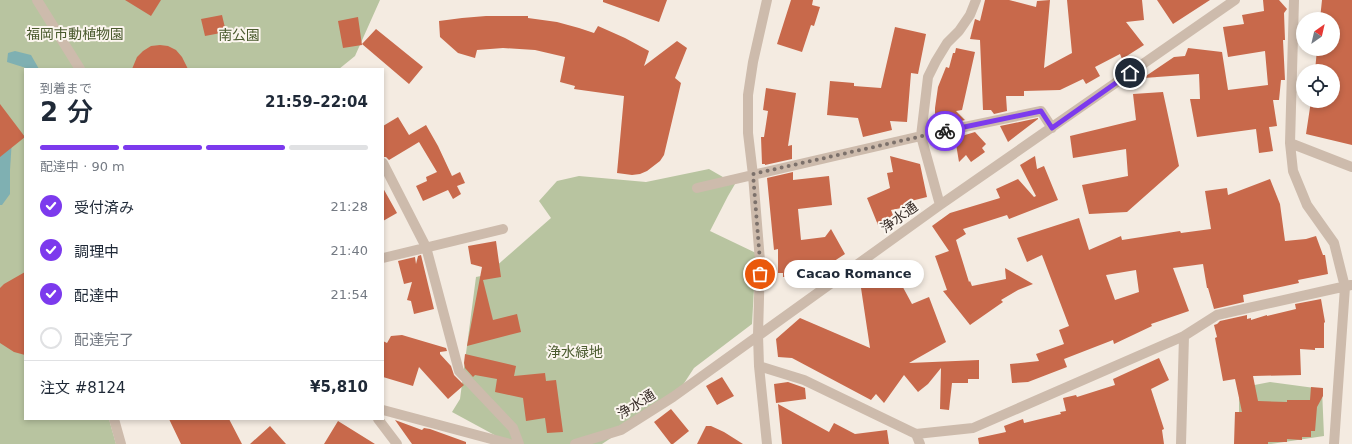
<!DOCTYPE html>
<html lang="ja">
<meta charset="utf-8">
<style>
:root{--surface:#fff;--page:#f6f6f7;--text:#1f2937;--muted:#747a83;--line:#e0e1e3;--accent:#7c3aed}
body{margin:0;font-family:"DejaVu Sans","Noto Sans JP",sans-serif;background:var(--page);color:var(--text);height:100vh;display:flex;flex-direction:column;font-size:15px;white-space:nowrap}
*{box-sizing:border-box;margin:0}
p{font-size:13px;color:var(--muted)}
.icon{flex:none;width:22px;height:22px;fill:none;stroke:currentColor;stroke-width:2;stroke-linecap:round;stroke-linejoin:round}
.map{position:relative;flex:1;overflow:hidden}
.side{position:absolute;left:24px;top:68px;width:360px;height:352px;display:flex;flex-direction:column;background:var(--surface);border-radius:0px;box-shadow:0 2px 6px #0003}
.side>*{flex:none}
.needle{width:26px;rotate:34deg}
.fabs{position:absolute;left:1296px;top:12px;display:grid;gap:8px}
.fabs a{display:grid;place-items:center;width:44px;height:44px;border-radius:50%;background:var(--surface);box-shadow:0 2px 6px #0003;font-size:20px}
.pin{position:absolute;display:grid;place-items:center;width:34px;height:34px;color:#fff;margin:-17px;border:2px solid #fff;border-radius:50%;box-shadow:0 1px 4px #0007}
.courier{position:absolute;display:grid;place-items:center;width:40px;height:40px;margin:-20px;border:3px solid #7c3aed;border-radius:50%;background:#fff;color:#222;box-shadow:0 1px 5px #0007}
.bubble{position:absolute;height:28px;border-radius:14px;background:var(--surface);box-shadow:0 2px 6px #0003;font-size:13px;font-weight:600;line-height:28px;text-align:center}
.summary em{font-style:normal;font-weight:600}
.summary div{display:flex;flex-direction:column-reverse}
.summary{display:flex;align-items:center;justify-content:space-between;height:68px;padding:0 16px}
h1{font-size:26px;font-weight:600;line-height:30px}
.bar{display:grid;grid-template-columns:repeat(4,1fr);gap:6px 4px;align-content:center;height:48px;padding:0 16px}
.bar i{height:5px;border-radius:3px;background:var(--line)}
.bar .on{background:var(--accent)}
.bar p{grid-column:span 4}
.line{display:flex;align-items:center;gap:10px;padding:0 16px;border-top:1px solid var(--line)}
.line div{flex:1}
ol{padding:0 16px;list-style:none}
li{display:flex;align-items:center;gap:12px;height:44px}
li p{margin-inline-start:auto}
li .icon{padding:4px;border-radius:50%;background:var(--accent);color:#fff;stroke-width:4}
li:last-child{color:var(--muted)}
li i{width:22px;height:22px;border:2px solid var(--line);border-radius:50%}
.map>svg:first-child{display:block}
</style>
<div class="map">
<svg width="1352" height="444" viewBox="0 0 1352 444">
<rect width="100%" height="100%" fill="#f4ebe1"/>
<path fill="#b8c4a0" d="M0,0H380L355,56L339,69H25V419H109L116,444H0Z
M709,169L735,184L728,196L710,231L756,253L752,324L694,368L677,394L602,444H501L500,438L452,412L460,399L476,277L486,275L551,218L539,201L557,181L579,176L646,182Z
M1270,382L1322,389L1324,436L1271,444H1239V388Z"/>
<path fill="#7fb0b2" d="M15,51L31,55L39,69H29L7,62L8,53Z
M0,127L12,139L10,170V194L2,205H0Z"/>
<path fill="#c8694b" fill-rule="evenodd" d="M125,0H161L151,16Z
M603,0H667L659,22L603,2Z
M791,0H813L812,5L820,7L814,26L811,25L802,52L777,44Z
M985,0H1009L1036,7L1037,1L1050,0L1044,68L1072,53L1067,0H1142L1144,20L1126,22L1144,45L1122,59L1120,54L1095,67L1100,76L1086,84L1083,79L1060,90L1024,91V96H1006L1007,111L994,114L991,110H983L980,40L970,39L975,19L980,21Z
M1157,0H1210L1173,24Z
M1263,0H1279L1287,9L1284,13L1285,40H1283L1285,80H1281L1279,100H1273L1277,126L1269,127L1273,151L1259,153L1256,129L1197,137L1190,99H1200L1199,74L1143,78L1174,57L1185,56L1188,48L1222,52L1228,90L1268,85L1265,51L1228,57L1223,27L1244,24L1242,15L1264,11Z
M1322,0H1352V145L1306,134L1311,101H1333V71H1315L1317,49H1333V19H1320Z
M222,15L226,32L205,36L201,19Z
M486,16H528V18L557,22L579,28L594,33L598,26L625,38L649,51L644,66L677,41L687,48L675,78L681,83L664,155L660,161L647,171L640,174L632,175L617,173L624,96L574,89L575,86L560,82L565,57L535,50L503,48L477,50L475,58L458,53L440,37L439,21L462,18Z
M358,17L362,45L343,48L338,21Z
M895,27L926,34L918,74L911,73L907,122L890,121L892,130L863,137L858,118L827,115L830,81L854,83V86L881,88Z
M376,29L423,67L409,84L362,44Z
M160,45L168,46L176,50L182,57L188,69H132L137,57L143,51L151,46Z
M956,48L975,52L962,110L956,111L965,120L961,121L935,115V108L938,87L946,67L949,68L953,53H955Z
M766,88L796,93L788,146L792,145V159L765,165V164H762L761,137H764L768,111L763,110Z
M1163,92L1179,166L1127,212L1089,214L1082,185L1128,176L1126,149L1073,158L1070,136L1136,120L1133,94Z
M0,104L25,137L0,157Z
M398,117L409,135L426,125L438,146L452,176L460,172L465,183L457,186L461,194L453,199L448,190L423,201L416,186L427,181L426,177L437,172L419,142L389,160L386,157H383V126Z
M1038,119L1008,142L1000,126L1038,118Z
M975,132L986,144L982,148L985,152L971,162L966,155L959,162L955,138Z
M890,156L920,164L927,197L911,201L912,206L891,210L894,218L878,225L867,198L890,188L887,173L893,172Z
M1035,156L1037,169L1044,166L1058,200L1009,219L1007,215L963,229L966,234L956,240L969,282L970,281L972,286L1006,279L1005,268L1033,284L1018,290L1001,300L1003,302L970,325L943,291L947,290L935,256L949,251L932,226L950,213L1000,198L996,189L1018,179L1034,197L1036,196L1020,165Z
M793,172V180L829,176L832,205L798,209L801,240L825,237L831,229L845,254L822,269L820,266L806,277H783V273H778V249L774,250L767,178Z
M1270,179L1280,204L1285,241L1306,239L1316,236L1323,255H1325L1328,274L1298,280L1299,283L1243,295L1244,302L1214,309L1208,288H1207L1203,264L1173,268L1189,311L1151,324L1152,326L1114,344L1113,340L1064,359L1067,367L1028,382L1012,383L1010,364L1039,361L1036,354L1064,344L1059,330L1069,326L1042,255L1027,262L1017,238L1079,218L1089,250L1121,236L1122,240L1180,231L1181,233L1211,229L1205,191L1227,188L1228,195ZM1136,270L1139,292L1115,300L1106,275Z
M383,188L397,213L383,221Z
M496,241L501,277L483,280L493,320L517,314L521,332L467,346L482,267L471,264L468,246Z
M421,255L434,309L414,314L411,301L407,300L412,282L404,284L398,261L415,257L416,264L418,256Z
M892,267L912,304L929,297L946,342L909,363L979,360V379H968V383H952L949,410L940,409L941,368L928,384L918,392L904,375L884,403L876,394L871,400L792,358L778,357L776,339L800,318L870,348L861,288L878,276L877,274Z
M25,272V355L14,352L0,343V288L4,284Z
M1321,299L1325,322L1324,323V348H1315V350L1300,349L1301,375L1253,376L1258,401L1287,402V400H1310L1311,387L1323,388V396L1317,407L1315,431H1311V437H1302V440L1287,439V442H1268V444H1234L1235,412H1242L1235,379L1223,381L1215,338L1217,337L1214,325L1217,324L1220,321L1247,315V319L1251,318V320L1267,315V316L1296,309L1295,304Z
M402,335L446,348L447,351L440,352V354L451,366L454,375L464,385L448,399L419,367L413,386L383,377V341L387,343L391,336Z
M465,354L516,366L514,376L545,373L546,381L556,380L563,432L547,433L545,418L526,421L523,398L495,392L497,379L475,375L473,377L465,368L464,363Z
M1159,358L1169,380L1151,389L1164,429L1162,430L1164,444H979L978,438L1006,432L1004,426L1023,419L1024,423L1061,414L1060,412L1066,411L1063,398L1076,395L1077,397L1115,385L1113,379Z
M722,377L734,396L717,405L706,386Z
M788,382L805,388L806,399L776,403L774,384Z
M778,404L829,432L834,423L855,434L887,430L889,444H782Z
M671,409L689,431L673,444H671L654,422Z
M169,419H229L242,444H181Z
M395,420L422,430L424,428L430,429L466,442V444H412Z
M338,421L375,444H324Z
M270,426L286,444H250Z
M706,426H711L724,432L743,444H697Z"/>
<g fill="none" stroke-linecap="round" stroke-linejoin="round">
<path stroke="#cdbbac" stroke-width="10" d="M37,0L80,69
M1294,0L1290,143L1293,171L1307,205L1334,243L1345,287L1334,444
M1290,143L1352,167
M383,163L426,247L459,371L513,428L519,444
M697,188L921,136L1041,111L1052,128
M940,205L921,136L928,77L936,61L947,43L959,31L970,15L976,0
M383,258L503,229
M759,366L804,380L916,434L973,428L1184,336
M383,410L510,444
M114,419L121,444
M378,419L397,444
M916,434L920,444
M575,444L621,430L673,397L940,205L1235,0
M767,444L759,366L758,335L760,261L753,175L748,133V95L753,62L767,0
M1181,444L1184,336L1217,315L1351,285"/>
</g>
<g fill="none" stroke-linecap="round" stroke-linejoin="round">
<path stroke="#7c716b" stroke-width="4" stroke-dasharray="0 7.2" d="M760,274V261L753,174L945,131"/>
<path stroke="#7c3aed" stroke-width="5" d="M945,131L1041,111L1052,128L1130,73"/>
</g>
<g text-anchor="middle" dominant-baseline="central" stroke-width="4" stroke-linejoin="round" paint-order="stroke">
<g font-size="14" fill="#4a5a2e" stroke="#fbf5ee">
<text x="75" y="34">福岡市動植物園</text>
<text x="239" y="35">南公園</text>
<text x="575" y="352">浄水緑地</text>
</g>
<g font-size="14" fill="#3b302b" stroke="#fbf5ee">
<text transform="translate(899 217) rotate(-36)">浄水通</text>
<text transform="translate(636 404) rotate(-32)">浄水通</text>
</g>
</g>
</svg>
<div class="fabs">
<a><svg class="needle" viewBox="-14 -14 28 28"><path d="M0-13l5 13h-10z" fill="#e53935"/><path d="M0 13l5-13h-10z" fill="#747a83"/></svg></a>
<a><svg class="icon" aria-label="locate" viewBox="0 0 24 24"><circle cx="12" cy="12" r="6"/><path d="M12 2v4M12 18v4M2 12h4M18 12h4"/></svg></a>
</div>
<div class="pin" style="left:760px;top:274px;background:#ea580c"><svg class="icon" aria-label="bag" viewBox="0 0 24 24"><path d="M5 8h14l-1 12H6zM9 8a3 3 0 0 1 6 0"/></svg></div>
<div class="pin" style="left:1130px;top:73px;background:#1f2937"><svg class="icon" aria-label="home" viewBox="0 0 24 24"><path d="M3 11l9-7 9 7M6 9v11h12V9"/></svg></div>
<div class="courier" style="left:945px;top:131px"><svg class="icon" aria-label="bike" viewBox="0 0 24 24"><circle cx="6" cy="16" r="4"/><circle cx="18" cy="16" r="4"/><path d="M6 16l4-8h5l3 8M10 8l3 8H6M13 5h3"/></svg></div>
<div class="bubble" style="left:784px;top:260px;width:140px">Cacao Romance</div>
<section class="side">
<div class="summary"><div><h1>2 分</h1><p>到着まで</p></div><em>21:59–22:04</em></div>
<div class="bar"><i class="on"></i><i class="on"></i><i class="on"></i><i></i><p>配達中 · 90 m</p></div>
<ol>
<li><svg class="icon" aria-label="check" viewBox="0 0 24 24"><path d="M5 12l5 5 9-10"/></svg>受付済み<p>21:28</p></li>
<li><svg class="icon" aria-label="check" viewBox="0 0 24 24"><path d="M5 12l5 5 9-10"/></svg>調理中<p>21:40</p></li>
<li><svg class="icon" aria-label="check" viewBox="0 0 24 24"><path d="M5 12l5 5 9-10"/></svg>配達中<p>21:54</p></li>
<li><i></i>配達完了</li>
</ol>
<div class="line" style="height:52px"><div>注文 #8124</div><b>¥5,810</b></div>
</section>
</div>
